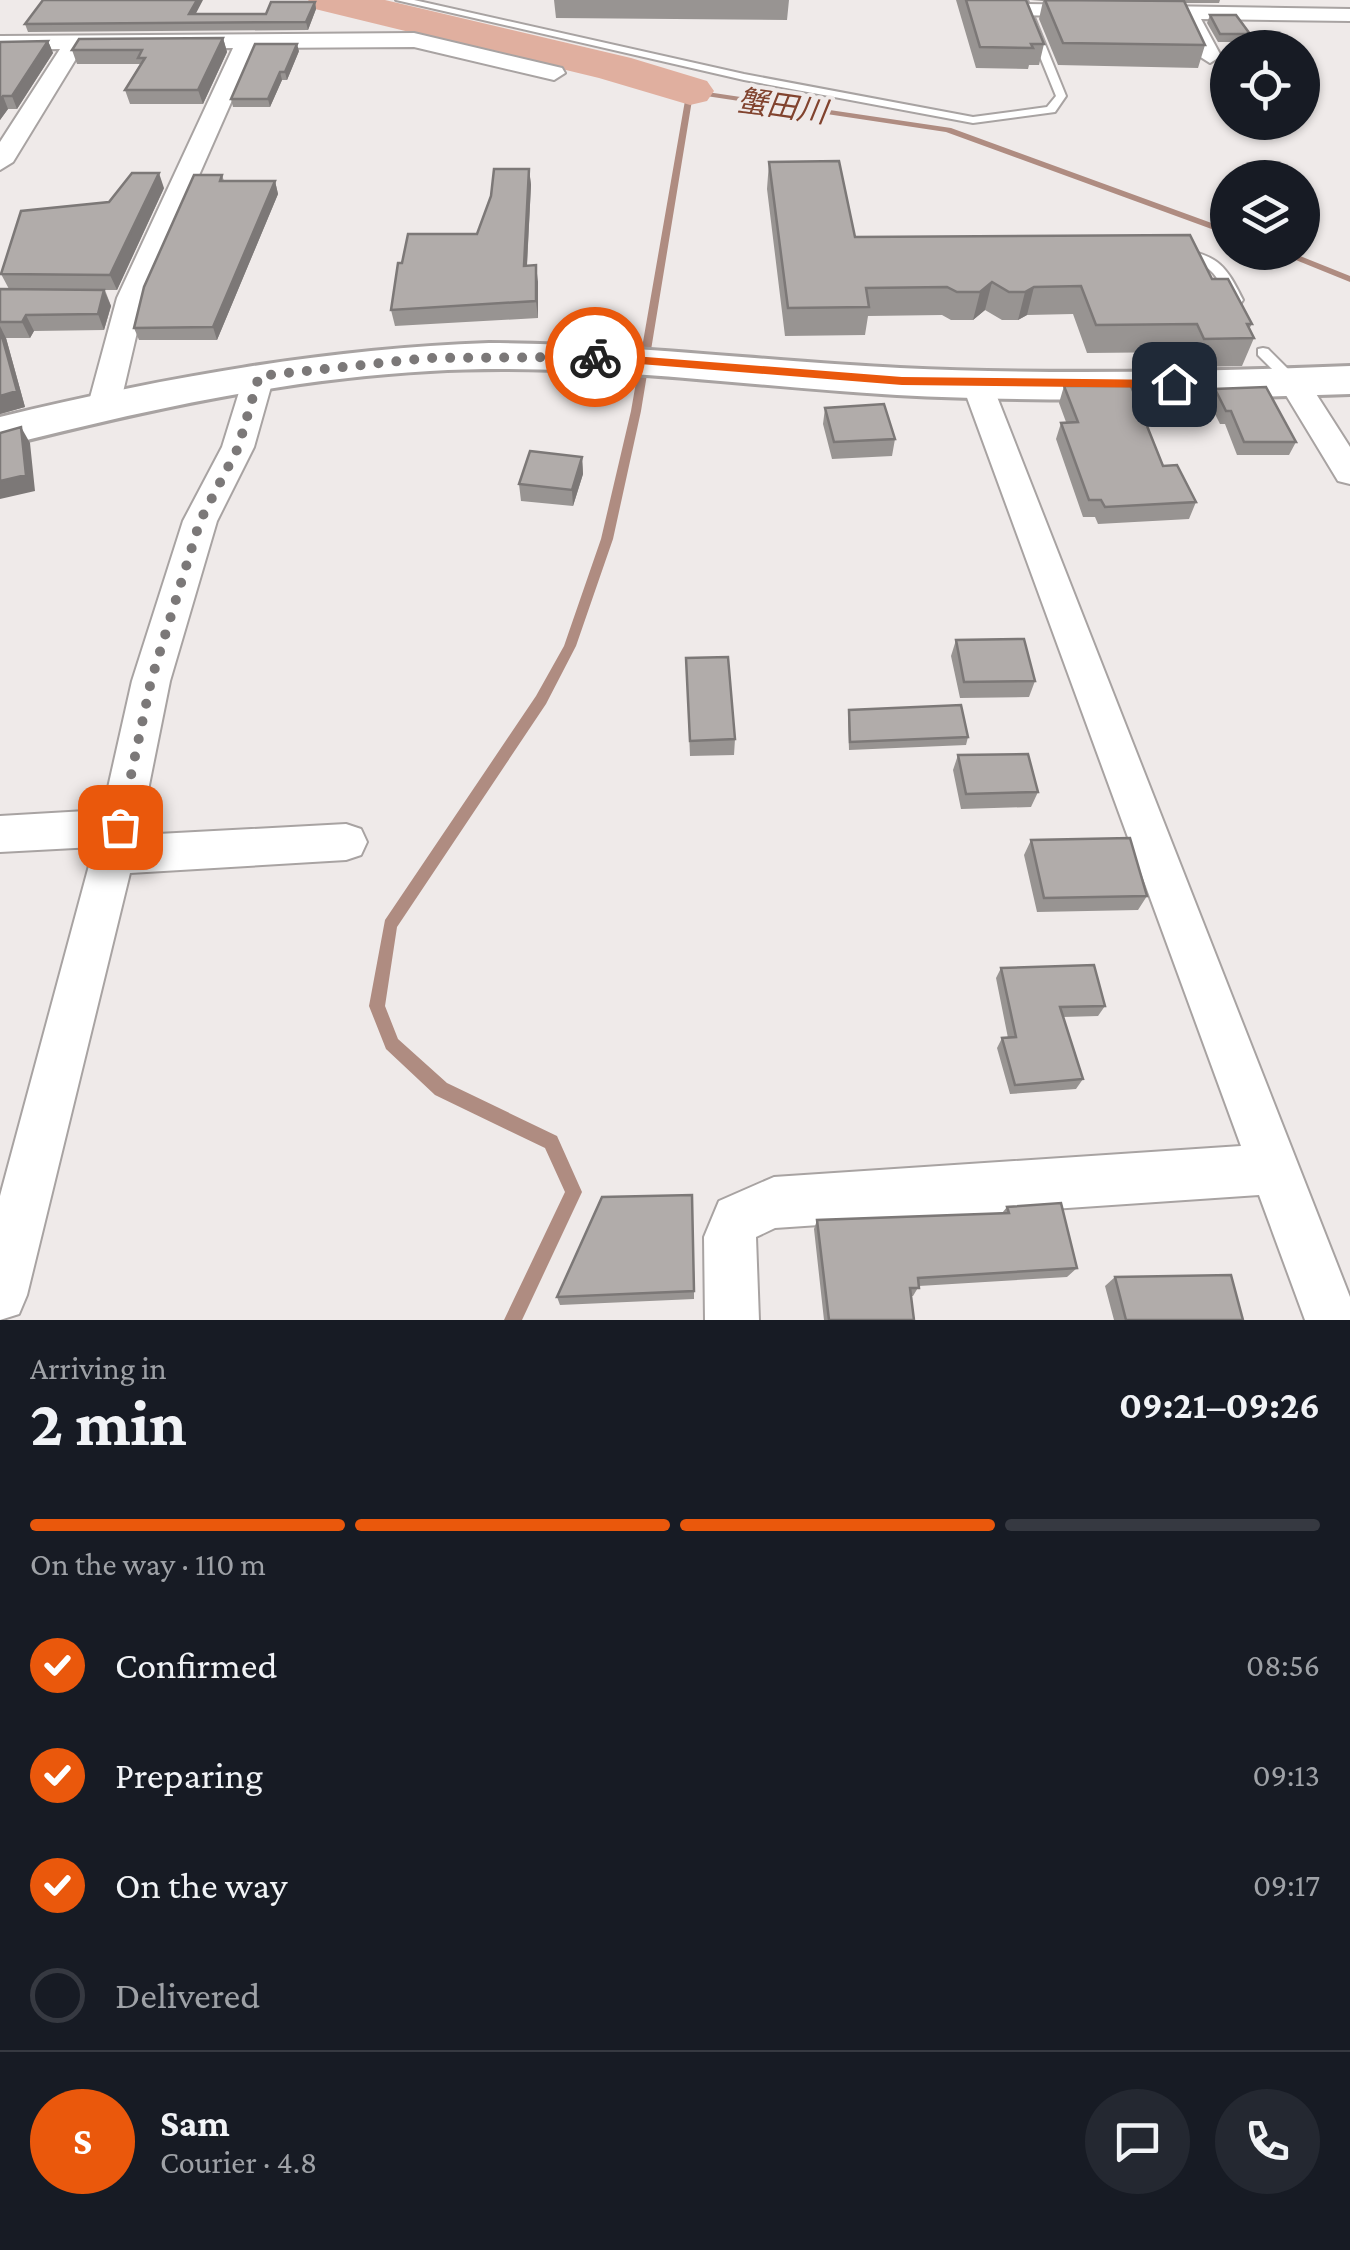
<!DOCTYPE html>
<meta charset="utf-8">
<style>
:root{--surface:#171b24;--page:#242831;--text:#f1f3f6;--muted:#9ea1a6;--line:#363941;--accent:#ea580c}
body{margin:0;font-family:"Crimson Pro","Noto Sans JP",serif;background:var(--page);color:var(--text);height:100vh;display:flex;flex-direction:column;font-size:38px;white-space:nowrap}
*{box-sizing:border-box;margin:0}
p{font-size:32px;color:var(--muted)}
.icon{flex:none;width:55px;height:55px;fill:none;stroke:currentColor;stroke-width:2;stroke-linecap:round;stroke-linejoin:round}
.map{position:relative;height:1320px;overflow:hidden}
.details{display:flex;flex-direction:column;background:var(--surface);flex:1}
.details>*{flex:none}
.buttons{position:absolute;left:1210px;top:30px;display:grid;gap:20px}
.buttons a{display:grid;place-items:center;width:110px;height:110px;border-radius:50%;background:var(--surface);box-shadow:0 2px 8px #0004;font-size:50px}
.pin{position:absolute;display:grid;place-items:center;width:85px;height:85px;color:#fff;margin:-42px;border-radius:20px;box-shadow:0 5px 15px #0006}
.courier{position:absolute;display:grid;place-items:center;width:100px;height:100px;margin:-50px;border:8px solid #ea580c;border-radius:50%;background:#fff;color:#222;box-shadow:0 2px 12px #0007}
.summary em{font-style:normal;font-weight:700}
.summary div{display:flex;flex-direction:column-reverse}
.summary{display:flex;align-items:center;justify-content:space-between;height:170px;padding:0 30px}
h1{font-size:65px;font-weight:700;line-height:75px}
.bar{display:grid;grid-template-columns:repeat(4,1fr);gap:15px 10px;align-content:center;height:120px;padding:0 30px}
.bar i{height:12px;border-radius:8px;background:var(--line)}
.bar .current{background:var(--accent)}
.bar p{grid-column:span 4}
.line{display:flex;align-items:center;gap:25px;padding:0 30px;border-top:2px solid var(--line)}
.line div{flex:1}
.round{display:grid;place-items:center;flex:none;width:105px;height:105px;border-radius:52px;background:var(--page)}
ol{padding:0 30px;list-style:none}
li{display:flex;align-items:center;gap:30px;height:110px}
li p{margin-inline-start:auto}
li .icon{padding:10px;border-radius:50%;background:var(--accent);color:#fff;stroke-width:4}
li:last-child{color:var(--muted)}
li i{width:55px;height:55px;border:5px solid var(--line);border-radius:50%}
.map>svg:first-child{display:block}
</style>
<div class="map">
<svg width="1350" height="1320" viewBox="0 0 1350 1320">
<rect width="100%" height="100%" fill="#efeae9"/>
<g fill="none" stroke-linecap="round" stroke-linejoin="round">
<path fill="#af8c81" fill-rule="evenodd" d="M687,89L951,128L1228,229V235L946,132L693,94L641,411L613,539L576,646L546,704L397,927L385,1006L398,1039L447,1083L557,1136L582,1192L522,1320H504L565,1192L545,1148L435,1095L386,1049L369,1006L385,920L536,696L564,646L601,539L631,411Z
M1276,252H1290L1350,276V282Z"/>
<path fill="#e0af9f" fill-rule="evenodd" d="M308,0H385L631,58L707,81L714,91L707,101L690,105L599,78L315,9Z"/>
<g stroke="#a8a3a2" stroke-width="4">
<path id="service" d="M396,0H414L744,74L973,117L1047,107L1056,96L1017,0H1027L1066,96L1055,112L973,123L744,80Z
M1181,249C1219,256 1226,266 1243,300L1241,303H1231C1214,272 1213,264 1176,256V250Z
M1263,348L1268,349L1298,379V385H1288L1258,355V349Z"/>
</g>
<g stroke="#a8a3a2" stroke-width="4">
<path id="minor" d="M1027,4L1350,9V21L1201,19L1221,56L1210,63L1199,56L1180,19L1019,15L1016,10L1019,5Z
M414,33L562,68L565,73L554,80L414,47L255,48L145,298L120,405L115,412H93L88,405L117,298L233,48L82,49L13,162L0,170V142L60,49L0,50V36Z
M259,366L270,369L274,376L254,447L217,521L170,681L139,835L346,824L361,829L367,842L361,855L346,860L130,873L27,1295L19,1314L0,1320V1196L94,847L0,852V816L103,810L132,681L183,521L222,447L244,376L248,369Z
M1293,372L1304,375L1350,447V484L1338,481L1278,382L1282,375Z
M977,374L988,377L992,384L1350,1297V1320H1305L1259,1195L775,1228L756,1237L759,1320H705L704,1237L719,1201L774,1177L1241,1146L962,384L966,377Z"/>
</g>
<g stroke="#a8a3a2" stroke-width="6">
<path id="secondary" d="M489,343C627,344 763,361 900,368C1050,375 1200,372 1350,366V394C1199,399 1048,403 897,395C742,386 587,362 430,371C284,379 141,411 0,447V417C162,378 323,349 489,343Z"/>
</g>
<use href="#service" fill="#fff" fill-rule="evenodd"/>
<use href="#minor" fill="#fff" fill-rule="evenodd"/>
<use href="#secondary" fill="#fff" fill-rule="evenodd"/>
</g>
<path fill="#989492" d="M554,0H789L787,20L556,18Z
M956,0H1026L1044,44L1039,65H1029L1028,69L976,68Z
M1030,0H1220L1219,3H1185L1205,45L1198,68L1058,65L1039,19L1043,1Z
M315,2L316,9L308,30L28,32L25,24L196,14H266Z
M1210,15L1250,34L1247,42H1218L1207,23Z
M223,38L227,52L203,104H130L125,90L140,64H77L72,50Z
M48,41L53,53L17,109H8L0,120V42Z
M299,51L287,80H282L270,107H233L231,99Z
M769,162L855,237L1212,279L1252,324L1249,329L1254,338L1242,366L1193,367L1186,352L1087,353L1073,314L1027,315L1018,320H1002L985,310L973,320H951L942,315L868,316L865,335L785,336L767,189Z
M529,169L531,185L527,266L538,282V318L395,326L391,310L402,263L477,234Z
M222,175L224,181H275L278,194L217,340H139L134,328Z
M164,188L117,290H105L111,306L104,330L34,331L30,338H6L25,407L0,414V289H9L1,274L109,202Z
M1064,386L1163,466L1196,502L1189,519L1098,524L1095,517H1083L1056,439L1061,423L1066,422L1059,403Z
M1215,389L1296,442L1289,455H1237L1225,424H1220L1209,402Z
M825,408L895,439L892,456L832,459L823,424Z
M582,457L583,474L573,506L521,501L519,484Z
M956,640L1035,681L1029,697L960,698L951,656Z
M686,658L735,739L734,755L690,756Z
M849,710L968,737L966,745L849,750L848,718Z
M958,755L1038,792L1031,807L961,809L953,770Z
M1031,840L1147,896L1138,910L1037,912L1024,855Z
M1001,968L1105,1006L1098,1016L1063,1017L1083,1079L1076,1089L1010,1094L997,1048L1002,1038H1008L996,978Z
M1007,1207L1077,1268L1067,1277L919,1286L913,1296H911L914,1320H824L814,1229L817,1220L1002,1213Z
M1115,1277L1243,1320H1114L1105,1286Z
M694,1291V1299L560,1305L557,1297Z"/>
<path fill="#7c7877" d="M197,0H203L192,21L189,14Z
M315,2L316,9L308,30L306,22Z
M223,38L227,52L203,104L198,90Z
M48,41L53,53L17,109L12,96Z
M297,44L299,51L287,80L285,72Z
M280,72L282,80L270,107L268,99Z
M3,96L8,109L0,120V100Z
M529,169L531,185L526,282L524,266Z
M159,173L164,188L117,290L110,275Z
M275,181L278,194L217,340L213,327Z
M536,265L538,282V318L536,301Z
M992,282L985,310L973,320L980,292Z
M1034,287L1027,315L1018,320L1025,292Z
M104,290L111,306L104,330L98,314Z
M26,315L34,331L30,338L22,322Z
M0,326L6,338L25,407L0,414Z
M21,427L30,443L35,491L0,499V481Z
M582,457L583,474L573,506L572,490Z"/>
<path fill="#b1acaa" stroke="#7c7877" stroke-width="2.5" d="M43,0H197L189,14H266L271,2H315L306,22L25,24Z
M966,0H1026L1044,44H1031L1033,48L980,47Z
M1045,0L1184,1L1205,45L1063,43Z
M1210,15H1236L1250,34H1220Z
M223,38L198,90H125L145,58H138L142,50H72L79,39Z
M48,41L12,96H3L0,100V42Z
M255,44H297L285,72H280L268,99H231Z
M839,161L855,237L1190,235L1212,279H1228L1252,324H1247L1254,338L1204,339L1197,324L1096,325L1081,286L1034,287L1025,292H1009L992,282L980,292H957L947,287L866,288L869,307L788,308L769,162Z
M494,169H529L524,266L536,265V301L391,310L398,263H402L408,234H477L491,196Z
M132,173H159L110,275L1,274L21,211L109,202Z
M194,175H222L220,181H275L213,327L134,328L144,287Z
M0,289L104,290L98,314L26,315L22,322H0Z
M0,329L17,391L0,396Z
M1064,386H1131L1163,466L1177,465L1196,502L1105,507L1101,500H1089L1061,423L1078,422Z
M1266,387L1296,442H1244L1231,411H1226L1215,389Z
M884,404L895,439L834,442L825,408Z
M21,427L26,475L0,481V433Z
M530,451L582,457L572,490L519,484Z
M1024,639L1035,681L964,682L956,640Z
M728,657L735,739L690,741L686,658Z
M961,705L968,737L850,742L849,710Z
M1028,754L1038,792L966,794L958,755Z
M1130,838L1147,896L1044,898L1031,840Z
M1094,965L1105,1006L1060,1007L1083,1079L1015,1085L1002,1038L1016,1037L1001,968Z
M692,1195L694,1291L557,1297L602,1197Z
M1061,1203L1077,1268L918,1278L919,1288H910L914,1320H829L817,1220L1009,1213L1007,1207Z
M1231,1275L1243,1320H1126L1115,1277Z"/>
<path fill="#ea580c" d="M595,353L902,377L1174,380L1180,384L1174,388L902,385L590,360L589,357Z"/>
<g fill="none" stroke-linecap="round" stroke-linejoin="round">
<path stroke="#7b7878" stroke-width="10" stroke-dasharray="0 18" d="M120,827L151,681L200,521L238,448L259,376L428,358L595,357"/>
</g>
<g text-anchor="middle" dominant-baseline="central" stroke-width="8" stroke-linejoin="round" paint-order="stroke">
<g font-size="30" font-style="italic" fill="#81432e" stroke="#efeae9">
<text transform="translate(782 106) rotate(8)">蟹田川</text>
</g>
</g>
</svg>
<div class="buttons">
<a><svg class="icon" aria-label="locate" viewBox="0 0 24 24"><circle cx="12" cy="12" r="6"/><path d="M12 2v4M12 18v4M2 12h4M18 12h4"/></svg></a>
<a><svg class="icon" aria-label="layers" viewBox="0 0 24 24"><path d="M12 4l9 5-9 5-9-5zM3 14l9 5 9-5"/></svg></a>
</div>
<div class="pin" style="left:120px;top:827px;background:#ea580c"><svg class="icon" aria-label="bag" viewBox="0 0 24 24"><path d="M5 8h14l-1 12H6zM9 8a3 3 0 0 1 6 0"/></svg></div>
<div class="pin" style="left:1174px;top:384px;background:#1f2937"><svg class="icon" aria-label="home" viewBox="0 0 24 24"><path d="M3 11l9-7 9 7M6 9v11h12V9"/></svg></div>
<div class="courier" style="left:595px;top:357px"><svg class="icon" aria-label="bike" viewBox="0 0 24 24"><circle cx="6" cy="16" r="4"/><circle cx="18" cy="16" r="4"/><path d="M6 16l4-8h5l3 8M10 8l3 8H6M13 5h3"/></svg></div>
</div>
<section class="details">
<div class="summary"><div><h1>2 min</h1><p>Arriving in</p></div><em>09:21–09:26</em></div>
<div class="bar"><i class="current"></i><i class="current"></i><i class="current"></i><i></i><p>On the way · 110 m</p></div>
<ol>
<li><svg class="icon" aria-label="check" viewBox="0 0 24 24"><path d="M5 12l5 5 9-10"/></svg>Confirmed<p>08:56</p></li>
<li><svg class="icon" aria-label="check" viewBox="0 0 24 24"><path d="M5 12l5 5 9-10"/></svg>Preparing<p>09:13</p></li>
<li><svg class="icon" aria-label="check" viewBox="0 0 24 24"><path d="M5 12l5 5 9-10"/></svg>On the way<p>09:17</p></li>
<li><i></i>Delivered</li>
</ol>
<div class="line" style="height:180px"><b class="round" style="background:var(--accent);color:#fff">S</b><div><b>Sam</b><p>Courier · 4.8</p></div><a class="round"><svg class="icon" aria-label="chat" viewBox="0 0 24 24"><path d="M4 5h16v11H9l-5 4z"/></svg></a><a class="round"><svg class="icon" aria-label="phone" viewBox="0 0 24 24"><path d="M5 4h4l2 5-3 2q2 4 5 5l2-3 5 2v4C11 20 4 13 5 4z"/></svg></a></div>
</section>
